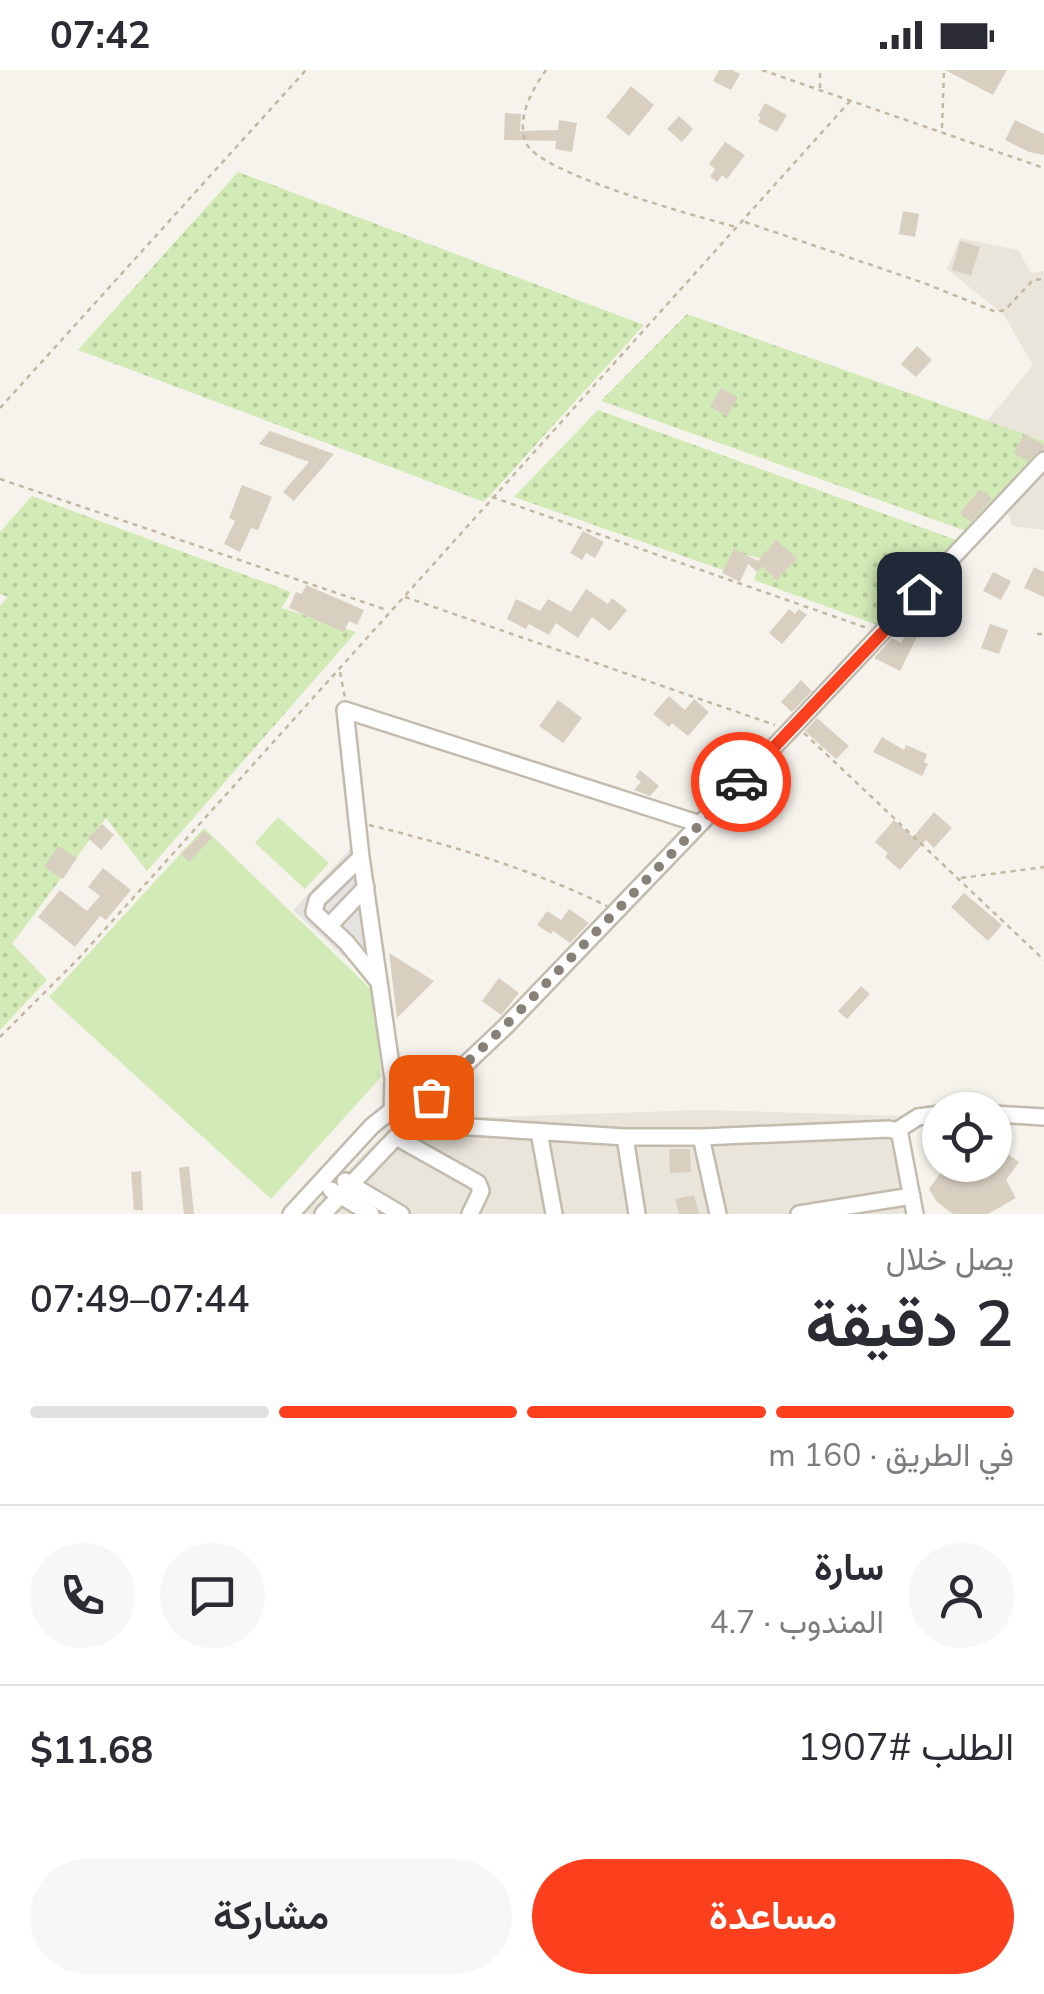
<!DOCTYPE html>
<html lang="ar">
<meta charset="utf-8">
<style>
:root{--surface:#fff;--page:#f7f7f7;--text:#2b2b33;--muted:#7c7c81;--line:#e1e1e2;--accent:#fc3f1d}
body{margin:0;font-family:"Nunito Sans",Vazirmatn,sans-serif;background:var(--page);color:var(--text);direction:rtl;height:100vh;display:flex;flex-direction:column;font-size:38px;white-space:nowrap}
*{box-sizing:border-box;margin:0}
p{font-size:32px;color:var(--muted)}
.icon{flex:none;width:55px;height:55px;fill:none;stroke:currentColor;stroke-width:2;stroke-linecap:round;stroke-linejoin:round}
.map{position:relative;height:1144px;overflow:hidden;direction:ltr}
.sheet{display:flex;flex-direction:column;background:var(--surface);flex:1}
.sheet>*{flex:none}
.tools{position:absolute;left:922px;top:1022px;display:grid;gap:20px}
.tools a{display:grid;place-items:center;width:90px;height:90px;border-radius:50%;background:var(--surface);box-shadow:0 2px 8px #0004;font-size:50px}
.pin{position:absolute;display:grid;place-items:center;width:85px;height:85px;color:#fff;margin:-42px;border-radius:20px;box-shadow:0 5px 15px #0006}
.courier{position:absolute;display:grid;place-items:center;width:100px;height:100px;margin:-50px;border:8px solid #fc3f1d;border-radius:50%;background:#fff;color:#222;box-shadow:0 2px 12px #0007}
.headline em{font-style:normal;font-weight:600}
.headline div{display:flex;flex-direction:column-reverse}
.headline{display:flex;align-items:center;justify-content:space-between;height:170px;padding:0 30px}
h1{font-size:65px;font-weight:600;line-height:75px}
.bar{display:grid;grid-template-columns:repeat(4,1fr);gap:15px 10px;align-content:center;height:120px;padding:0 30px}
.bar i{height:12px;border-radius:8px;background:var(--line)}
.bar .on{background:var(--accent)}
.bar p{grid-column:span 4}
.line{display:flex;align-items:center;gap:25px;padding:0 30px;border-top:2px solid var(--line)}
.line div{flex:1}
.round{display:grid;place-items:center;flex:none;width:105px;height:105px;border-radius:52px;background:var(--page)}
.cta{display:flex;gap:20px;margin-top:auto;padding:20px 30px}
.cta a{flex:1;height:115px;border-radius:60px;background:var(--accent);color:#fff;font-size:40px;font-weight:600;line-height:115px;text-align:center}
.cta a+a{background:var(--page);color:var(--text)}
.status{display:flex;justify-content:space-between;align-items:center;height:70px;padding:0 50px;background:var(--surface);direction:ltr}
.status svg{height:28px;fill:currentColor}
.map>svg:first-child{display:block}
</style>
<div class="status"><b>07:42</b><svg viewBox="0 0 49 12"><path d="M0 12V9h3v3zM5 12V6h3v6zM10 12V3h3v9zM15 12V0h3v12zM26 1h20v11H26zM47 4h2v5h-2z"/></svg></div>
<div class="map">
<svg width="1044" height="1144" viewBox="0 0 1044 1144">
<defs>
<pattern id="grass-dots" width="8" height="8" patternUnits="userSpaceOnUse" patternTransform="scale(2.5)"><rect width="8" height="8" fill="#d2eab5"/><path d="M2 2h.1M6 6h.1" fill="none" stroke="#b6ca9c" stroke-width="1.8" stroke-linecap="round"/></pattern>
</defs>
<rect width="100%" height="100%" fill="#f6f3ec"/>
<path fill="#eae5da" d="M960,168L1018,180L1031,203L1044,201V371L987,351L1033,295L1003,244L947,199Z
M1044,376V460L1012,456L1003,423Z
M703,1040L902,1046L922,1144H305L378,1069L435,1049Z"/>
<path fill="url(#grass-dots)" d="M238,102L644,255L484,432L78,280Z
M687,244L1044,371V375L969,462L601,331Z
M598,340L959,471L880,556L754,510L762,489L736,482L723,500L514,427Z
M32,426L291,522L282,538L356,562L147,801L106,748L12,874L47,910L0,960V536L8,527L0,524V462Z"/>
<path fill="#d2eab5" d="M278,747L329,793L305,819L255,773Z
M204,758L374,922L381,1007L271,1129L49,927Z"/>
<path fill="#e5e3e0" d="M358,771L378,918L293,840Z"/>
<path fill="#d8cfc1" d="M719,0H732L740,4L731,20L713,11Z
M945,0H1007L993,25Z
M631,16L654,35L629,66L606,47Z
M765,33L787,45L777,62L758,52L761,47L758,46Z
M505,43L521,44L520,61L558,60L559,50L577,53L572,82L555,79L556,71L504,70Z
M679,46L693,59L682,72L667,59Z
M1015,50L1044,64V85L1029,82L1005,70Z
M725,72L745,85L727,109L722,105L717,112L710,106L715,99L709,94Z
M903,141L919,144L915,167L899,164Z
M960,171L980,177L971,206L952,200Z
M917,276L932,290L916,307L901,294Z
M721,318L738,328L727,346L710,337Z
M270,361L334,384L294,431L283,422L309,392L259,374Z
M1024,364L1044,375V379L1037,382L1028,391L1014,383Z
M242,415L272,427L258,460L251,458L240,482L224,474L235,451L229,448Z
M980,419L992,429L971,452L960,443Z
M583,461L604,472L595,488L586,483L582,490L570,483Z
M776,470L797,488L777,510L762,496L757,502L748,494L740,512L722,503L734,479L758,491Z
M1034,497L1044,502V527L1024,518Z
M993,502L1011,511L1001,530L983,521Z
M306,515L364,540L357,555L349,551L344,562L289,538L296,522L302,524Z
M586,519L608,534L612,528L627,540L610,561L592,547L578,568L556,553L549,565L529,554L526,559L507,549L516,529L540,541L548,529L571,542Z
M789,539L795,544L799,539L807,545L782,574L769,563Z
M914,549L927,556L920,568L917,567L900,601L874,588L892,568L901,573Z
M990,554L1008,560L999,584L981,578Z
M801,610L812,621L792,642L781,632Z
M669,626L685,640L694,629L709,642L688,666L672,653L669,657L653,644Z
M558,630L582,648L563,673L539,656Z
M817,648L849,676L836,689L805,661Z
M882,667L904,680L906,675L927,684L924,692L928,694L922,706L873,682Z
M640,700L659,716L650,726L634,720L641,712L635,707Z
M934,742L952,758L934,778L926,770L900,800L885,787L888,783L875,772L894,750L913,767Z
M102,754L114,765L101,780L88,768Z
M204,761L212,768L189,792L181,784Z
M58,776L77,788L63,809L44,797Z
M103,798L131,820L106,850L100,846L75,877L38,847L60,820L87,841L100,826L88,817Z
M964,823L1002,855L988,871L951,837Z
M569,839L589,853L570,873L553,861L551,864L537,855L547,841L561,850Z
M389,883L434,911L397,948Z
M499,908L519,923L501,945L482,931Z
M861,916L870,924L847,949L838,941Z
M995,1075L1019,1092L1006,1110L1016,1128L988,1144H953L937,1132L929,1119L946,1095H995Z
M669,1079H690L691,1102L670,1103Z
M189,1096L194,1144H184L179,1098Z
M141,1101L143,1140H134L131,1102Z
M694,1125L699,1144H679L675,1129Z"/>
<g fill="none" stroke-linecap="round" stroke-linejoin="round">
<g stroke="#c2bbae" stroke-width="20">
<path id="minor" d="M361,787L317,830L314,842L346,872L378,911
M329,856L366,817
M392,1040L393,1009L361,787L345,640L700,754
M995,1044L1044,1047
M896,1061L918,1047L940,1044
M539,1062L554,1144
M396,1067L478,1113L481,1121L470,1144
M625,1067L637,1144
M701,1067L718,1144
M345,1111L401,1144
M331,1120L371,1144
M291,1144L372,1056L392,1040L431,1027L505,957L795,655L1044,390
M323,1144L396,1067L413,1059L439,1055L625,1067H701L889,1059L896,1061L900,1065L915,1144
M799,1144L912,1126"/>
</g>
<path stroke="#c4b79f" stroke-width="2.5" stroke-dasharray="5 5" stroke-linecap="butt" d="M546,0C532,20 516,48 526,73C540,104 699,147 736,157
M762,0L1044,98
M820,18V0
M942,58L944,0
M745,152L924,213L996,242L1005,240L1033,210L1044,209
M0,338L306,0
M0,409L387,540
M492,427L867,558
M405,527L775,655
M1037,564H1044
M340,602L345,628
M804,663L1044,890
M369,755C451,775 531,799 607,836
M961,808L1044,797
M0,967L79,888L851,30"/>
<use href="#minor" stroke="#fff" stroke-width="15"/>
</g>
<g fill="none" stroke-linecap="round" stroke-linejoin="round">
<path stroke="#878178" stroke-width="10" stroke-dasharray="0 18" d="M431,1027L505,956L741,712"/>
<path stroke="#fc3f1d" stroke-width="12" d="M741,712L919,524"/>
</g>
</svg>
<div class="tools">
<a><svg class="icon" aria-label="locate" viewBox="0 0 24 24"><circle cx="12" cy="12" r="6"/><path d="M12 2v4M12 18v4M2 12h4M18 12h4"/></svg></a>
</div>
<div class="pin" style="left:431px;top:1027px;background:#ea580c"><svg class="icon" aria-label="bag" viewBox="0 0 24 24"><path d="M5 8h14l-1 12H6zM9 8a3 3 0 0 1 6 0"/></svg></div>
<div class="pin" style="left:919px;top:524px;background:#1f2937"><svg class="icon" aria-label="home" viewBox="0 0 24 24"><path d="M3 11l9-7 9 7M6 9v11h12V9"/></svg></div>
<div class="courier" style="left:741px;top:712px"><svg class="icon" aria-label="car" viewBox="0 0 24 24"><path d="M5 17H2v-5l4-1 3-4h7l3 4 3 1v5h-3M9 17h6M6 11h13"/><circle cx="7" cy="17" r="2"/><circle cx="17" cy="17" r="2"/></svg></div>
</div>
<section class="sheet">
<div class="headline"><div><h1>2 دقيقة</h1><p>يصل خلال</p></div><em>07:44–07:49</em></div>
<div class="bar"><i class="on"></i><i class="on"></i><i class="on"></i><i></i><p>في الطريق · 160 m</p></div>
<div class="line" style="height:180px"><a class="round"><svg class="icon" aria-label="person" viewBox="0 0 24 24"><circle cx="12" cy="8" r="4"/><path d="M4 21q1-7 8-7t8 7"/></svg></a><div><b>سارة</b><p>المندوب · 4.7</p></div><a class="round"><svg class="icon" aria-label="chat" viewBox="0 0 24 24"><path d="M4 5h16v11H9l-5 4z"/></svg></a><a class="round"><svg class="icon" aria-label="phone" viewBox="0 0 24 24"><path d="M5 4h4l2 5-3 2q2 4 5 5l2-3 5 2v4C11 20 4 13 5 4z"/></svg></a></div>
<div class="line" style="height:130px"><div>الطلب #1907</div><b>$11.68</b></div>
<div class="cta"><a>مساعدة</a><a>مشاركة</a></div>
</section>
